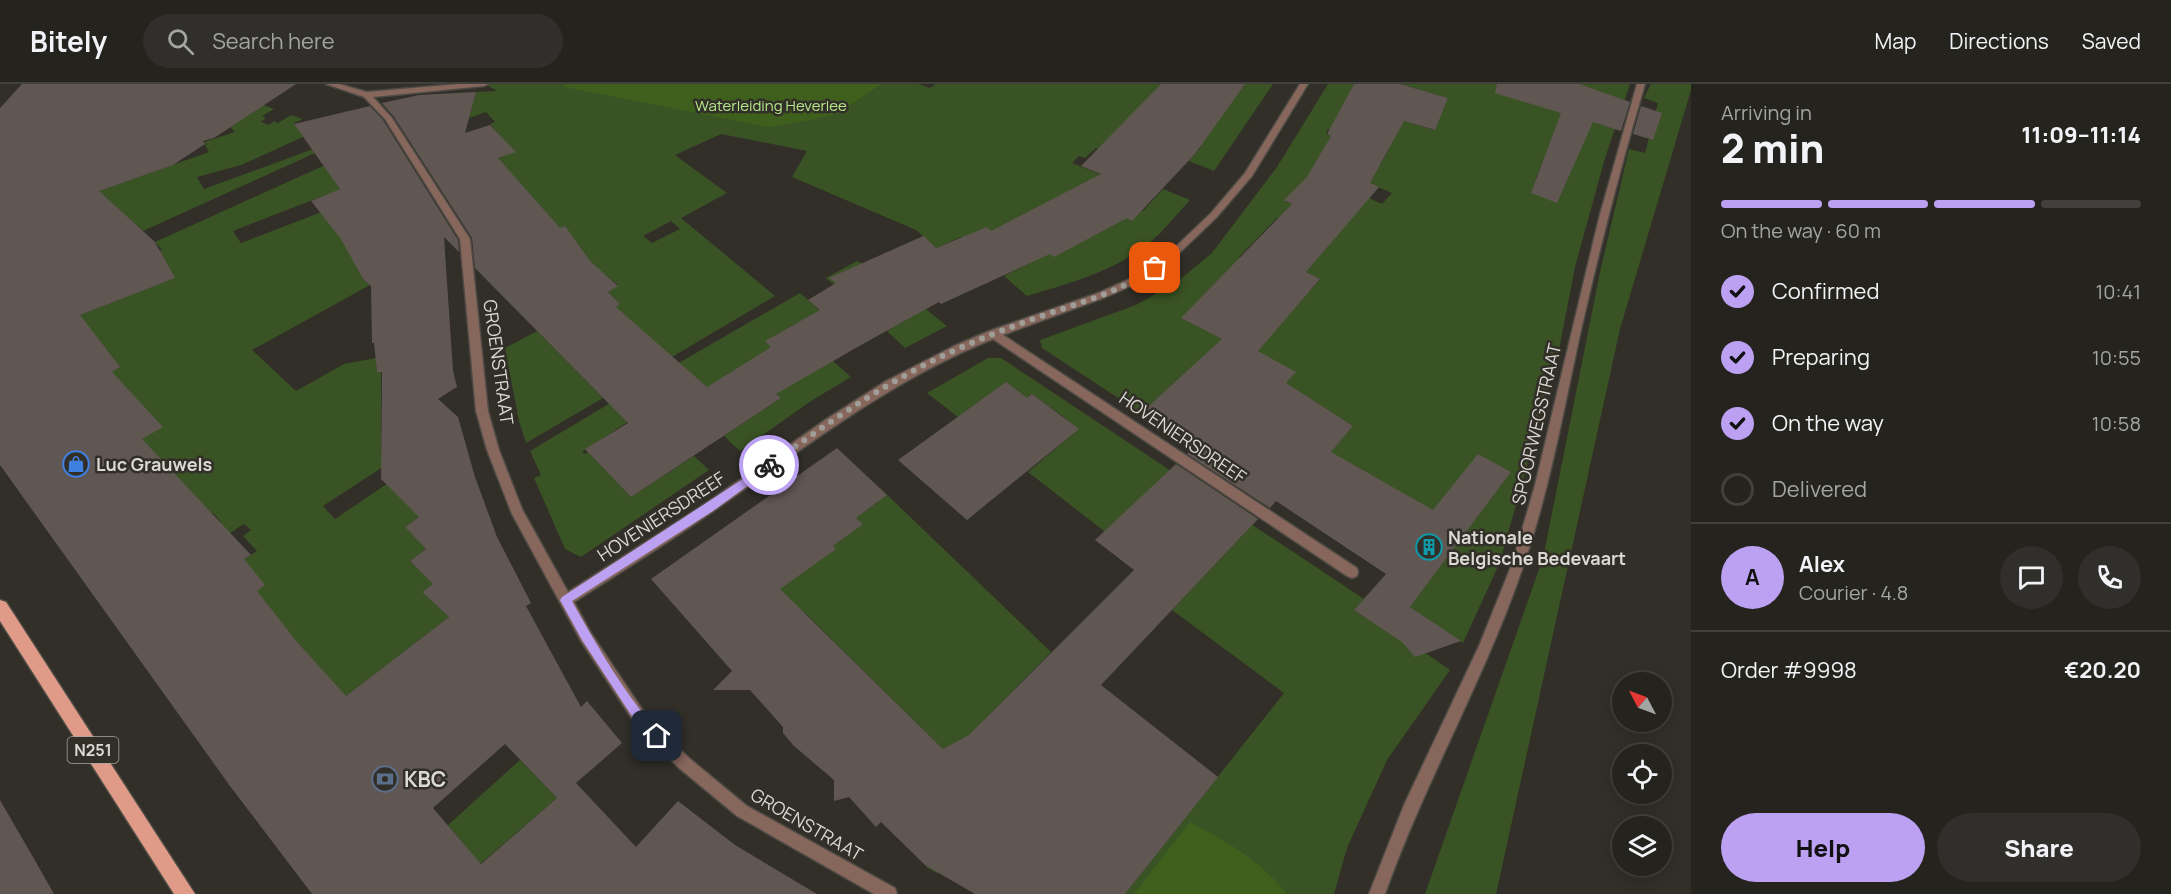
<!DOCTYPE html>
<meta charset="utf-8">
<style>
:root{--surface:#25231e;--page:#312f2b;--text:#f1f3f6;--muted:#a3a4a4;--line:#42403c;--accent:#bca0f2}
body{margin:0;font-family:Manrope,sans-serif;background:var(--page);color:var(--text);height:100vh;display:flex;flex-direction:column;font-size:22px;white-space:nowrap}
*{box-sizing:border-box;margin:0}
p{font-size:20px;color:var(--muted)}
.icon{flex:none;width:33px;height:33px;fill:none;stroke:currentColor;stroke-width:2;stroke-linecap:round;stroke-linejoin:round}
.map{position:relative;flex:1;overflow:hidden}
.panel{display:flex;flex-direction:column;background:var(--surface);width:480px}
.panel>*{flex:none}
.needle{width:39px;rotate:311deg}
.fabs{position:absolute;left:1612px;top:588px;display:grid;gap:12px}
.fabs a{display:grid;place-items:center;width:60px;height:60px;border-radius:50%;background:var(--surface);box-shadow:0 3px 15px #0003,0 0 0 2px var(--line);font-size:30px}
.pin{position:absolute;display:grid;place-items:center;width:51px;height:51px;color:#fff;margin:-26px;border-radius:12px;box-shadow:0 3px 9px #0006}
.courier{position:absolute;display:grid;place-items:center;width:60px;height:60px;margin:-30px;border:4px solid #bca0f2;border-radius:50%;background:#fff;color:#222;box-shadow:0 2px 8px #0007}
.overview em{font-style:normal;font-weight:800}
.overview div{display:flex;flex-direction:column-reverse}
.overview{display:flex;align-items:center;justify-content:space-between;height:102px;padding:0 30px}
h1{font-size:39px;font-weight:800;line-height:45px}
.bar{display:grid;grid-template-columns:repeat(4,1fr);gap:9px 6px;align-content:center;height:72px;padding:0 30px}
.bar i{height:8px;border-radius:4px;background:var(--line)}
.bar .active{background:var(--accent)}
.bar p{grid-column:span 4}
.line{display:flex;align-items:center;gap:15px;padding:0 30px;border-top:2px solid var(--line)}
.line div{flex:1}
.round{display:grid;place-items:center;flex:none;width:63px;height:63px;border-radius:32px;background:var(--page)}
ol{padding:0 30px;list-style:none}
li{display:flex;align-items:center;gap:18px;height:66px}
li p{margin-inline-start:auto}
li .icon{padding:6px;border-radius:50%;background:var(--accent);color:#111;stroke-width:4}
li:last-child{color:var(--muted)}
li i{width:33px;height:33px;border:3px solid var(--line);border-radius:50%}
.cta{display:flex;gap:12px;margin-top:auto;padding:12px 30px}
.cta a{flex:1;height:69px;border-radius:36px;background:var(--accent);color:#111;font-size:24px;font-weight:800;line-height:69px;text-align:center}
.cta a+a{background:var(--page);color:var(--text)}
header{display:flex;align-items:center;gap:36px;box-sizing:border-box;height:84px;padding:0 30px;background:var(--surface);border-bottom:2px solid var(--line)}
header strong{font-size:28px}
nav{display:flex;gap:33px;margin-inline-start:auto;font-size:21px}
.search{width:420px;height:54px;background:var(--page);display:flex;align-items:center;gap:15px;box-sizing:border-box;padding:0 21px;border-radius:33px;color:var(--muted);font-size:22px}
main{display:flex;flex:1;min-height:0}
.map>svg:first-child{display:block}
</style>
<header>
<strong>Bitely</strong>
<div class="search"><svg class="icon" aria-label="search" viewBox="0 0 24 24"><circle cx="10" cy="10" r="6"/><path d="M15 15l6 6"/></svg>Search here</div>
<nav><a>Map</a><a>Directions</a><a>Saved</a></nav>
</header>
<main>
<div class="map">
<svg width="1691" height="810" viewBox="0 0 1691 810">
<rect width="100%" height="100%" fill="#312f28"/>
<path fill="#3a5324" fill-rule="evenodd" d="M485,0H564L566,3L841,28L882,0H919L930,4L935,0H1182L1233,16L1245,0H1273L1214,87L1189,77L1201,63L1148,44L1116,72L1096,64L1085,74L1079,72L1072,79L1102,91L1141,126L1143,127L1163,105L1190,116C1177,130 1164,147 1149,159C1113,188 1070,199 1027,212L1004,192L1030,179L961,153L936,164L916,146L792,93L807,67L721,50L675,71L727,109L681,134L775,212L655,283L636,241L626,232L610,240L605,229L620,220L608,208L618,201L601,187L590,193L560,144L486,79L514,68L490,40L495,38L486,28L469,34L476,8L497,7ZM671,137L680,145L652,159L643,152Z
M1328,0H1354L1344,19L1434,46L1448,14L1400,0H1630L1605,74L1575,183L1558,271L1500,478L1463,559L1410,523L1511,388L1385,488L1321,378L1353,342L1311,316L1186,288L1141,329L1042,264L1040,256L1136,221L1178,197L1212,169L1277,83ZM1328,45L1389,64V65L1380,81L1326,61L1331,52L1326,50ZM1544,75L1572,84L1564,103L1536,94ZM1321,79L1392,109L1382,120L1367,113L1335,139L1285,117ZM1277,134L1301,145L1334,155L1306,188L1320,195L1311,206L1239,173ZM1226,189L1248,268L1182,234Z
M1651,0H1691V6L1620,245L1496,810H1425L1543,474L1600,188L1629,65L1645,69L1658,19L1644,14Z
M263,21L274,25L262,32L266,34L261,38L269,41L274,37L278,39L291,31L303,35L294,39L303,53L241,81L197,93L204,105L368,45L143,147L133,138L59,121L209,68L204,58L235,48L230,43L234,41L228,37Z
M376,58L395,84L233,147L241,159L348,118L385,128L357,184L363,195L370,201L252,266L296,307L344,280L376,274L377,288H381V367L392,377L323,422L335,435L409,385L445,414L405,443L426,465L410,477L433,500L422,508L449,533L346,612L319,585L195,507L257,467L243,452L251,446L244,440L221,455L212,445L221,438L213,429L204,434L80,305L120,283L111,272L8,225L162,166L155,158ZM163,198L70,235L60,213Z
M857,177L882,190L947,242L905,264L887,247L915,231L837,203L826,194Z
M800,209L825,231L797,244L793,241L766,257L833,277L851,293L811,317L740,367L724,352L781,314L743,281L699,308L658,291Z
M537,247L603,314L526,359L519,337L505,264Z
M988,274H1001L1364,515L1354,526L1407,560V564L1414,571L1424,568L1450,586L1387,676L1347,764L1334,810H1125L1284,609L1172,526L1244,450L1201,420L1104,447L1028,388L1074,349L1065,334L1032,310L1027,314L1006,299L958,333L927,309Z
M627,309L632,335L582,368L584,370L588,368L631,413L694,372L709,386L581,473L565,465L534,394L541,391L530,367Z
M880,404L1051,568L986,634L1038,683L937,789L926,783L970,736L949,671L805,529L770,510L862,440L856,434L878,418Z
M520,676L557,714L480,780L448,741Z"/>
<path fill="#3f601d" d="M564,0H882L841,28L816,35L768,43L565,3Z
M1190,738C1228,759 1259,775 1287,810H1134Z"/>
<path fill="#605753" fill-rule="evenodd" d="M22,0H296L214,54L203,57L205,60L173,81L99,107L155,158L175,194L80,231L120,283L112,288L163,343L142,355L251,471L244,475L265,501L257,507L297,558L346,612L449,533L422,508L433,500L410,477L426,465L405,443L419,433L381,395L382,288H377L374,259H372L371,202L363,195L341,155L311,117L340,105L294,40L370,22L383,36L458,156L459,168L444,153L453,287L457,303L438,315L458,333L475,393L497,453L531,519L526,522L581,623L587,617L622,659L576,699L636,763L678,717L735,761L817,810H312L230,702L0,381V24ZM505,660L557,714L481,780L433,724Z
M1161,0H1245L1195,70L1132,137L1127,134L1054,173L1050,170L941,220L939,218L861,261L776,310L781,314L631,413L585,365L628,339L475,184L472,154L394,33L382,19L419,11L476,8L465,49L490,41L516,68L498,74L560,144L565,142L590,177L618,202L608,208L620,220L616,223L707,303L771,263L765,257L820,226L808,216L836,199L829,194L921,153L924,152L936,164L987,143L991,147L1101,90L1081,82Z
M1354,0H1400L1448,14L1435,46L1404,37L1370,99L1379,103L1306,188L1320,195L1258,267L1296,288L1286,299L1353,342L1331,368L1433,426L1478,370L1511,388L1410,523L1461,557L1415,573L1402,558L1354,526L1386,490L1276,417L1270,424L1187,370L1193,364L1141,329L1222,255L1181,234L1292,120L1284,116L1307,93L1331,52L1327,50Z
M1497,0H1579L1630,18L1621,47L1593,38L1557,119L1531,109L1561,29L1495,9Z
M1641,22L1662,29L1653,56L1633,50Z
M1006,298L1027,314L1032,310L1079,345L967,436L898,376Z
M837,364L887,411L856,434L863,440L833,462L836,465L780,505L943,665L969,651L1134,486L1095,456L1176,380L1258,435L1101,601L1218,693L1125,810H975L925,781L881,738L876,743L849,713L834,717V696L794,662L783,649V643L750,606H713L732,587L651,495Z
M0,716L33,773L54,810H0Z"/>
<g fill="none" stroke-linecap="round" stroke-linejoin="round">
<g stroke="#4c4a44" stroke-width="3">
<path id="street" d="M326,0H339L367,8L458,0H488L484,2L373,13L392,34L470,155L488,327L499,366L522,425L568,508L705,420L828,334L886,297L954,262L989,247L1098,209L1136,192L1166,172L1211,129L1245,89L1300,0H1308L1252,92L1217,133L1172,176L1144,196L1106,213L1003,251L1357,484L1358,488L1357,492L1352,494L1347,492L993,255C889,297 806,363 715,426C669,458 621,488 574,518L591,549L648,634L689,674L747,722L895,804L897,810H874L737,732L679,684L638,644L581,557L512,430L487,366L476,327L460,155L385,35L364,13Z
M1637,0H1645C1621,81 1600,163 1581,246C1564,324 1550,404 1524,480C1486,593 1425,697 1385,810H1369L1404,721L1479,562L1512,480L1535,401L1599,134Z"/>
</g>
<g stroke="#4c4a44" stroke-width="3">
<path id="primary" d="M0,516L6,518L195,810H174L0,537Z"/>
</g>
<use href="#street" fill="#87665c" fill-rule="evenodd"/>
<use href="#primary" fill="#df9b87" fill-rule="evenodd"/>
</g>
<path fill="#bca0f2" d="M769,378L774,381L772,384L713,427L572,517C595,558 628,617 661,649V656H653L639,643L582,556L560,516L562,513Z"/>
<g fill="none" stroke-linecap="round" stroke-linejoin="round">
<path stroke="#a09e98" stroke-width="6" stroke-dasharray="0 10.8" d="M769,381C830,338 891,294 960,264C989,251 1019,240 1050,229C1086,217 1123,206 1155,184"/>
</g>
<defs>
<g id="shop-ring" transform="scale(1.35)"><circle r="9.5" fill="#312f28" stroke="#3f7fe0" stroke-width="1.5"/><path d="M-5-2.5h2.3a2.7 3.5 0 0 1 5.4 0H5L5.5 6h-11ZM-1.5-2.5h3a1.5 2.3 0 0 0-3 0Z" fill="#3f7fe0"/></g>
<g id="building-ring" transform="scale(1.35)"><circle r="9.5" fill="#312f28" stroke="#0f9aa8" stroke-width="1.5"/><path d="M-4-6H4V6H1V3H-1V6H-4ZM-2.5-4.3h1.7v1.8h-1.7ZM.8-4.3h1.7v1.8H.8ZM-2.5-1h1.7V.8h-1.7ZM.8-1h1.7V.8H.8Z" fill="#0f9aa8"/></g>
<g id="bank-ring" transform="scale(1.35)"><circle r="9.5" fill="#312f28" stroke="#5c6f8a" stroke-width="1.5"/><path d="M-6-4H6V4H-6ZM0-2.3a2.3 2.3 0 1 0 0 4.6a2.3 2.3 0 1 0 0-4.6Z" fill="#5c6f8a"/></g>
</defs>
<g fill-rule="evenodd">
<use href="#shop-ring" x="76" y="380"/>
<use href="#building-ring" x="1429" y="463"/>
<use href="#bank-ring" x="385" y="695"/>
</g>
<g text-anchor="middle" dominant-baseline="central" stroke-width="5" stroke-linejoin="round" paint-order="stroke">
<g font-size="15" fill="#b4e789" stroke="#312f28">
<text x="771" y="21">Waterleiding Heverlee</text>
</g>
<rect fill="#312f28" stroke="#a8a6a0" stroke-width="1.5" x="67.5" y="653" width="51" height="26" rx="4.5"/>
<g font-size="16" font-weight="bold" fill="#dbd9d4">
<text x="93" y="666">N251</text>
</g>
<g font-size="18" fill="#dbd9d4" stroke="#312f28">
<text transform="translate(499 278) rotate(82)">GROENSTRAAT</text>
<text transform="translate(1536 340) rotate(-77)">SPOORWEGSTRAAT</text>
<text transform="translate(1183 353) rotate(34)">HOVENIERSDREEF</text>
<text transform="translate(661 432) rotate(-33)">HOVENIERSDREEF</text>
<text transform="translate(807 740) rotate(30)">GROENSTRAAT</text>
</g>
<g font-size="18" font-weight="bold" fill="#dbd9d4" stroke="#312f28" text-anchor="start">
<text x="96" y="380">Luc Grauwels</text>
<text x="1448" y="453">Nationale<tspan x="1448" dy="21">Belgische Bedevaart</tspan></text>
</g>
<g font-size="21" font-weight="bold" fill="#dbd9d4" stroke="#312f28" text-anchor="start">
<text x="404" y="695">KBC</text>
</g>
</g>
</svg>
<div class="fabs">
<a><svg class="needle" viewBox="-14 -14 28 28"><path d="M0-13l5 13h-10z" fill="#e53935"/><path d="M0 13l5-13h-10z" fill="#a3a4a4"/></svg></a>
<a><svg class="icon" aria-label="locate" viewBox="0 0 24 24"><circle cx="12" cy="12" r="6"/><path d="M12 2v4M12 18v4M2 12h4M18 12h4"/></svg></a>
<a><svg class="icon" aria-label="layers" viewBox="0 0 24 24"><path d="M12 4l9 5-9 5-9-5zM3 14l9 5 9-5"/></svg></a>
</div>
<div class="pin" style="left:1155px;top:184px;background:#ea580c"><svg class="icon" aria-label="bag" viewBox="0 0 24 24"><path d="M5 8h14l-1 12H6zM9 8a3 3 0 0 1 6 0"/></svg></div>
<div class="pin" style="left:657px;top:652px;background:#1f2937"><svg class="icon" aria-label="home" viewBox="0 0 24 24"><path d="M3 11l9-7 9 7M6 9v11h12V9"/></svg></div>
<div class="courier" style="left:769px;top:381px"><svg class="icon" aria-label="bike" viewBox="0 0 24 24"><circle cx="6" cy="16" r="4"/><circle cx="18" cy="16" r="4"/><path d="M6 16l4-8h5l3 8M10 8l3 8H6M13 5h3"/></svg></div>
</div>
<section class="panel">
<div class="overview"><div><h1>2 min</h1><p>Arriving in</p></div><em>11:09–11:14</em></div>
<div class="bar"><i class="active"></i><i class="active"></i><i class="active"></i><i></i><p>On the way · 60 m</p></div>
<ol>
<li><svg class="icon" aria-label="check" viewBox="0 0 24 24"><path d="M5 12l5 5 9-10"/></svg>Confirmed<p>10:41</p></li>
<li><svg class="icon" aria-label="check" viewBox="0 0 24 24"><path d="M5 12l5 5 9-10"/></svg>Preparing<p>10:55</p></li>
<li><svg class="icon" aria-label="check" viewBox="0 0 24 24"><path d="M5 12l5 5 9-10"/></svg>On the way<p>10:58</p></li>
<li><i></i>Delivered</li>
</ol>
<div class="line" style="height:108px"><b class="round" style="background:var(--accent);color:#111">A</b><div><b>Alex</b><p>Courier · 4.8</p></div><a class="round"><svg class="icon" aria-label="chat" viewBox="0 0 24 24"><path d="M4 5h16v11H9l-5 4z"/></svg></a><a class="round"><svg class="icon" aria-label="phone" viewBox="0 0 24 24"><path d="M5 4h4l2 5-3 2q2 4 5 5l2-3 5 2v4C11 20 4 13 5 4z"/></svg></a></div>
<div class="line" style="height:78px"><div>Order #9998</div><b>€20.20</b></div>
<div class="cta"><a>Help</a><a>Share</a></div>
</section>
</main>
